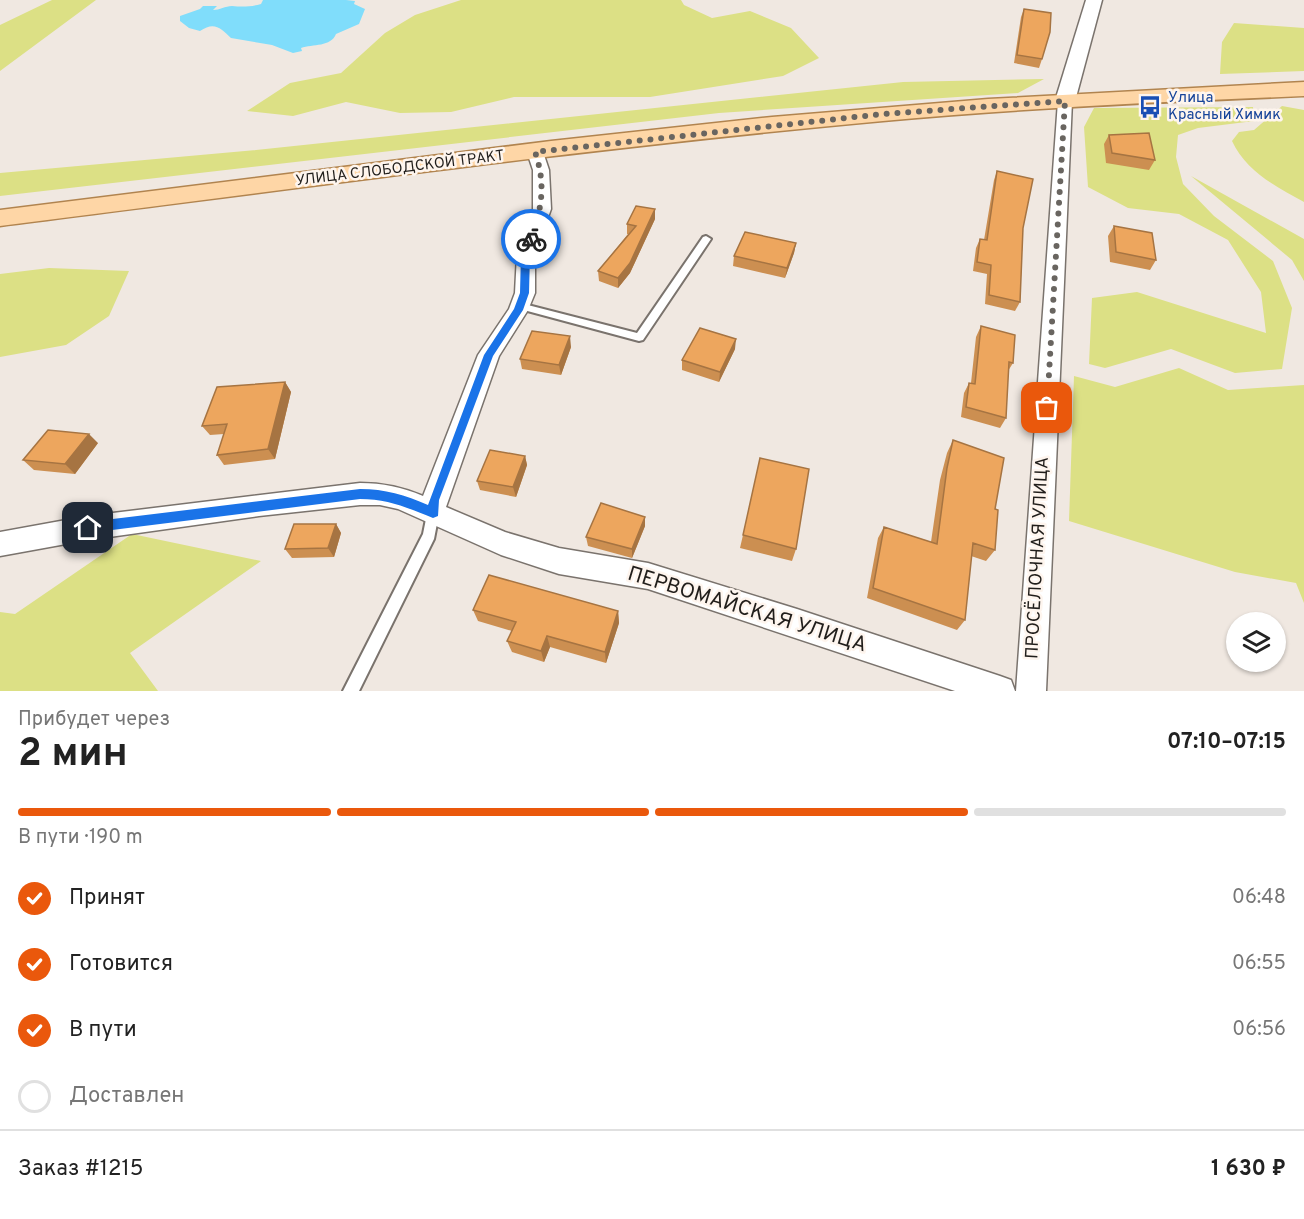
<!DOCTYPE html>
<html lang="ru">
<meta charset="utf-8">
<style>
:root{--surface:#fff;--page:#f2f2f2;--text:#222;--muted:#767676;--line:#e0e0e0;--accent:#ea580c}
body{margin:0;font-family:Overpass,sans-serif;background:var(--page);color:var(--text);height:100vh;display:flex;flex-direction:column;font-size:22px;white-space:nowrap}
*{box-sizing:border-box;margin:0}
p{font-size:20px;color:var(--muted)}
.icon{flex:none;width:33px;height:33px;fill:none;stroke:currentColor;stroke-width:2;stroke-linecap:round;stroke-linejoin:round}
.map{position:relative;height:691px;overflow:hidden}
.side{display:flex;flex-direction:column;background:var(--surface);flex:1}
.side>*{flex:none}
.tools{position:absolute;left:1226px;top:612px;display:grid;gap:12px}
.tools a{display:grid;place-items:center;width:60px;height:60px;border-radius:50%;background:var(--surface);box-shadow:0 2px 4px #0004;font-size:30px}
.pin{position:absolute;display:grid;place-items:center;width:51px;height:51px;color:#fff;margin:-26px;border-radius:12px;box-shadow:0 3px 9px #0006}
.courier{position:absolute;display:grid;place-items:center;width:60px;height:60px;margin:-30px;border:4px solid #1a73e8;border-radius:50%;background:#fff;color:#222;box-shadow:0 2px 8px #0007}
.head em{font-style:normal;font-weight:700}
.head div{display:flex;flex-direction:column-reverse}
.head{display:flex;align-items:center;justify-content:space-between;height:102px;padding:0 18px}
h1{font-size:39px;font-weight:700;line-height:45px}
.bar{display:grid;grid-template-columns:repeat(4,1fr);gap:9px 6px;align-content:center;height:72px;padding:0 18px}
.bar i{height:8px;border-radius:4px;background:var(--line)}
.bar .selected{background:var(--accent)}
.bar p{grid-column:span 4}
.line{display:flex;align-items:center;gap:15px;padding:0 18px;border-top:2px solid var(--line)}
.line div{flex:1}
ol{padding:0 18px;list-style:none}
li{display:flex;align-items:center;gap:18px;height:66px}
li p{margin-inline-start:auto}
li .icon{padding:6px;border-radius:50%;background:var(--accent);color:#fff;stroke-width:4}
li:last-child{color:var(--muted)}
li i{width:33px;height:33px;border:3px solid var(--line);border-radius:50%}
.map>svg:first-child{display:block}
</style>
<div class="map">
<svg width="1304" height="691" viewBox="0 0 1304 691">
<rect width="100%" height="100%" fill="#f0e8e1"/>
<path fill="#dce085" d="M52,0H96L0,71V25Z
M461,0H681L684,5L712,18L750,11L791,28L819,58L783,76L650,97H514L451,112L400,113L346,102L293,116L247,111L290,83L341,73L385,33L415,15Z
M1234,23L1304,28V71L1220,74L1222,42Z
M1044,79L1018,93L719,113L0,196V173L256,150L903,82Z
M1282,106L1304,110V202C1276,187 1246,171 1232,141L1239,132L1254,130Z
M1253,107L1254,121L1198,128L1178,135L1176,157L1183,184L1214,216L1273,261L1292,308L1282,369L1235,373L1171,349L1105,368L1089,364L1092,298L1137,292L1266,333L1261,292L1228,240L1179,214L1128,208L1088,187L1084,127L1094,108Z
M1191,176L1304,239V281L1292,260Z
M49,268L129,271L109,316L66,345L0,357V274Z
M1179,368L1228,390L1304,385V603L1296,583L1235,572L1069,521L1074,376L1115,387Z
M132,534L261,561L130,653L158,691H0V612L15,614Z"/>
<path fill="#80ddfb" d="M263,0H346L355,1L354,4L365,9L359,24L336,34C331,47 313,44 301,48L302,51L293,53L272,45L231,38C221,28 214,21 200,31L189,28L180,21V16L200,9L203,6H217L213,10C220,10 225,6 232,6C242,7 250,7 261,4Z"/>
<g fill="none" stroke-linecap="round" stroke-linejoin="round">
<g stroke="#7a736d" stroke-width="4">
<path id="lane" d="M706,236L711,239L643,340L639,341L520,309L515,306L520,303L637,333L703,237Z
M433,507L438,509L439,513L434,539L359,691H343L423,534L428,509Z"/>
</g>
<g stroke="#7a736d" stroke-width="3">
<path id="street" d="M1065,97L1072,101L1046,691H1016L1058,101Z
M535,147L543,152L549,170L551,209L535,254V293L528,310L499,356L446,507L505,532L559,548L648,563L797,609L1000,676L1011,680L1015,691H955L648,589L559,574L501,555L398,509L380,505H360L259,516L88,540L0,556V532L88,516L360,483C383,483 402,487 423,496L478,355L509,309L515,293L517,254L533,209V170L527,152Z"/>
</g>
<g stroke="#7a736d" stroke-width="3">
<path id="secondary" d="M1086,0H1102L1075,101L1072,105H1058L1055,101Z"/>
</g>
<g stroke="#b1844f" stroke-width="3">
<path id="primary" d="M1304,82V96C1164,102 1023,108 883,121C588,148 294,189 0,226V210L551,141L772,117L988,99Z"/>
</g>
<use href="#lane" fill="#fff" fill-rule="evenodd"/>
<use href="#street" fill="#fff" fill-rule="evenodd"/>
<use href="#secondary" fill="#fff" fill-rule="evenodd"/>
<use href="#primary" fill="#fed6a6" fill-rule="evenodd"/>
</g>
<path fill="#cc8f51" d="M1024,9L1042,59L1039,68L1014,63L1021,17Z
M1109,135L1155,160L1149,170L1106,163L1104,144Z
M997,171L1023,228L1020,302L1015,311L985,304L987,274L973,271L976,248L980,239L984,240L994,180Z
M655,219L630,273L618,288L599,281L598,271L628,234H627V224Z
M1114,226L1156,260L1150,270L1110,262L1108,236Z
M796,243L794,253L785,278L733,266L734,256Z
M981,326L1013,363L1008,371L1006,418L1000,428L961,417L964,393L969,383H971L976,337Z
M571,347L561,375L522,369L520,359Z
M735,349L719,382L682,370V360Z
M285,382L291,392L275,459L224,465L217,455L224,434L210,435L202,426Z
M953,440L995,509V550L986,561L971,556L965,620L957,630L867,598L878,538L884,527L931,542L940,480L947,453Z
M98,443L75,474L34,470L23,460Z
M525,456L527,465L516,497L480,490L477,481Z
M645,517V526L632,558L588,546L586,537Z
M336,524L341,533L334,557L292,558L285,549Z
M743,535L796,549L792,561L740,548Z
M473,610L618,611L619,623L606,663L550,647L544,662L512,652L507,641L512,631L478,621Z"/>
<path fill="#a67442" d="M655,209V219L630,273L618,288V278Z
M796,243L794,253L785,278L787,268Z
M570,336L571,347L561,375L559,365Z
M736,339L735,349L719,382L720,372Z
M285,382L291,392L275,459L268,449Z
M89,434L98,443L75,474L65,464Z
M525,456L527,465L516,497L513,487Z
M645,517V526L632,558V549Z
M336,524L341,533L334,557L328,548Z
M618,611L619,623L606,663L605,652Z
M547,636L550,647L544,662L541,651Z"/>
<path fill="#eda65e" stroke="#a67442" stroke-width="1.5" d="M1024,9L1051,13L1050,32L1042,59L1017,55Z
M1149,133L1155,160L1112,153L1109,135Z
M997,171L1033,179L1023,228L1020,302L989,295L991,265L977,262L980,239L987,240Z
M636,206L655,209L630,263L618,278L598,271L636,226L627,224Z
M1114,226L1152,233L1156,260L1116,252Z
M745,232L796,243L787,268L734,256Z
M981,326L1015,335L1013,363L1009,362L1006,418L966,407L969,383L975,384Z
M700,328L736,339L720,372L682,360Z
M532,331L570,336L559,365L520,359Z
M285,382L268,449L217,455L227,424L202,426L217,387Z
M48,430L89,434L65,464L23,460Z
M953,440L1004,458L995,509L998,510L995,550L973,543L965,620L873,588L884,527L937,544L947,468Z
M490,450L525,456L513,487L477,481Z
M760,458L809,469L796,549L743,535Z
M601,503L645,517L632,549L586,537Z
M294,524H336L328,548L285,549Z
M489,575L618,611L605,652L547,636L541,651L507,641L516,622L473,610Z"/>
<path fill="#1a73e8" d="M528,237L535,239L530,254L529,293L523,310L493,356L439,500L438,516L433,518C408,508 388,499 360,499L88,533L84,532V524L88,522L360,489C385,489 405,495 428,505L484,355L514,309L520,293L521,254Z"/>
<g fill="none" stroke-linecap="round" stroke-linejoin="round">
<path stroke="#696560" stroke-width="6" stroke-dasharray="0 10.8" d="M531,239C542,208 546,184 535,152L883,114L1065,101L1047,408"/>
</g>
<defs>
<g id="bus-bare" transform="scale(1.8)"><path d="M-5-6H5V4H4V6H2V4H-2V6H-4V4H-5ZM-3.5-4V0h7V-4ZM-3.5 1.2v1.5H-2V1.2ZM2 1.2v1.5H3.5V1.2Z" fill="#1a4fb4" stroke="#fef5ee" stroke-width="2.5" paint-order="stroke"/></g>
</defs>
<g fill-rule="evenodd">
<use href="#bus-bare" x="1150" y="107"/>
</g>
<g text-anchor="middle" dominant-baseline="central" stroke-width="5" stroke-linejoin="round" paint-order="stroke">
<g font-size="15" fill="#164399" stroke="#fef5ee" text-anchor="start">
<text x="1168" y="98">Улица<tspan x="1168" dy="17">Красный Химик</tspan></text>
</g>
<g font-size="15" fill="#211e1b" stroke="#fef5ee">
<text transform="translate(400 169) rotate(-7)">УЛИЦА СЛОБОДСКОЙ ТРАКТ</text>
</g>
<g font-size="18" fill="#211e1b" stroke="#fef5ee">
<text transform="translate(1038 558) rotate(-87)">ПРОСЁЛОЧНАЯ УЛИЦА</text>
</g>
<g font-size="21" fill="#211e1b" stroke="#fef5ee">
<text transform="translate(747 610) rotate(17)">ПЕРВОМАЙСКАЯ УЛИЦА</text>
</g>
</g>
</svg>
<div class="tools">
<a><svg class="icon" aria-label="layers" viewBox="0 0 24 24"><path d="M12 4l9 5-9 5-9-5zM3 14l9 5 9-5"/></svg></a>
</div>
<div class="pin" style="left:1047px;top:408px;background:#ea580c"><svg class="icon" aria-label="bag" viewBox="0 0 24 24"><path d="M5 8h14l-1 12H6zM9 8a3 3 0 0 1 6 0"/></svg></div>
<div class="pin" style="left:88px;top:528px;background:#1f2937"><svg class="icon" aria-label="home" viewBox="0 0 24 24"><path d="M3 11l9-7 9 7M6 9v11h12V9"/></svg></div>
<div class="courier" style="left:531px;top:239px"><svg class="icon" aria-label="bike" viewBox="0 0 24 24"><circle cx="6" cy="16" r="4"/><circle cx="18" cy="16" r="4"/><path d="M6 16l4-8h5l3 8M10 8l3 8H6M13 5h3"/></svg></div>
</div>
<section class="side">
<div class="head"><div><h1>2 мин</h1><p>Прибудет через</p></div><em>07:10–07:15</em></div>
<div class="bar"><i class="selected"></i><i class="selected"></i><i class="selected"></i><i></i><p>В пути · 190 m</p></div>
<ol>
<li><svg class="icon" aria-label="check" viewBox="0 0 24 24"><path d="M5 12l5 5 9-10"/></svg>Принят<p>06:48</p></li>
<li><svg class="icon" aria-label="check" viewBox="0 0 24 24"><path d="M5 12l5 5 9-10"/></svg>Готовится<p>06:55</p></li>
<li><svg class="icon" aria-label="check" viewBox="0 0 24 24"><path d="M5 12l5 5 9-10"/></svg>В пути<p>06:56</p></li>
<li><i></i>Доставлен</li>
</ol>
<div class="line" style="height:78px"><div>Заказ #1215</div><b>1 630 ₽</b></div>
</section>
